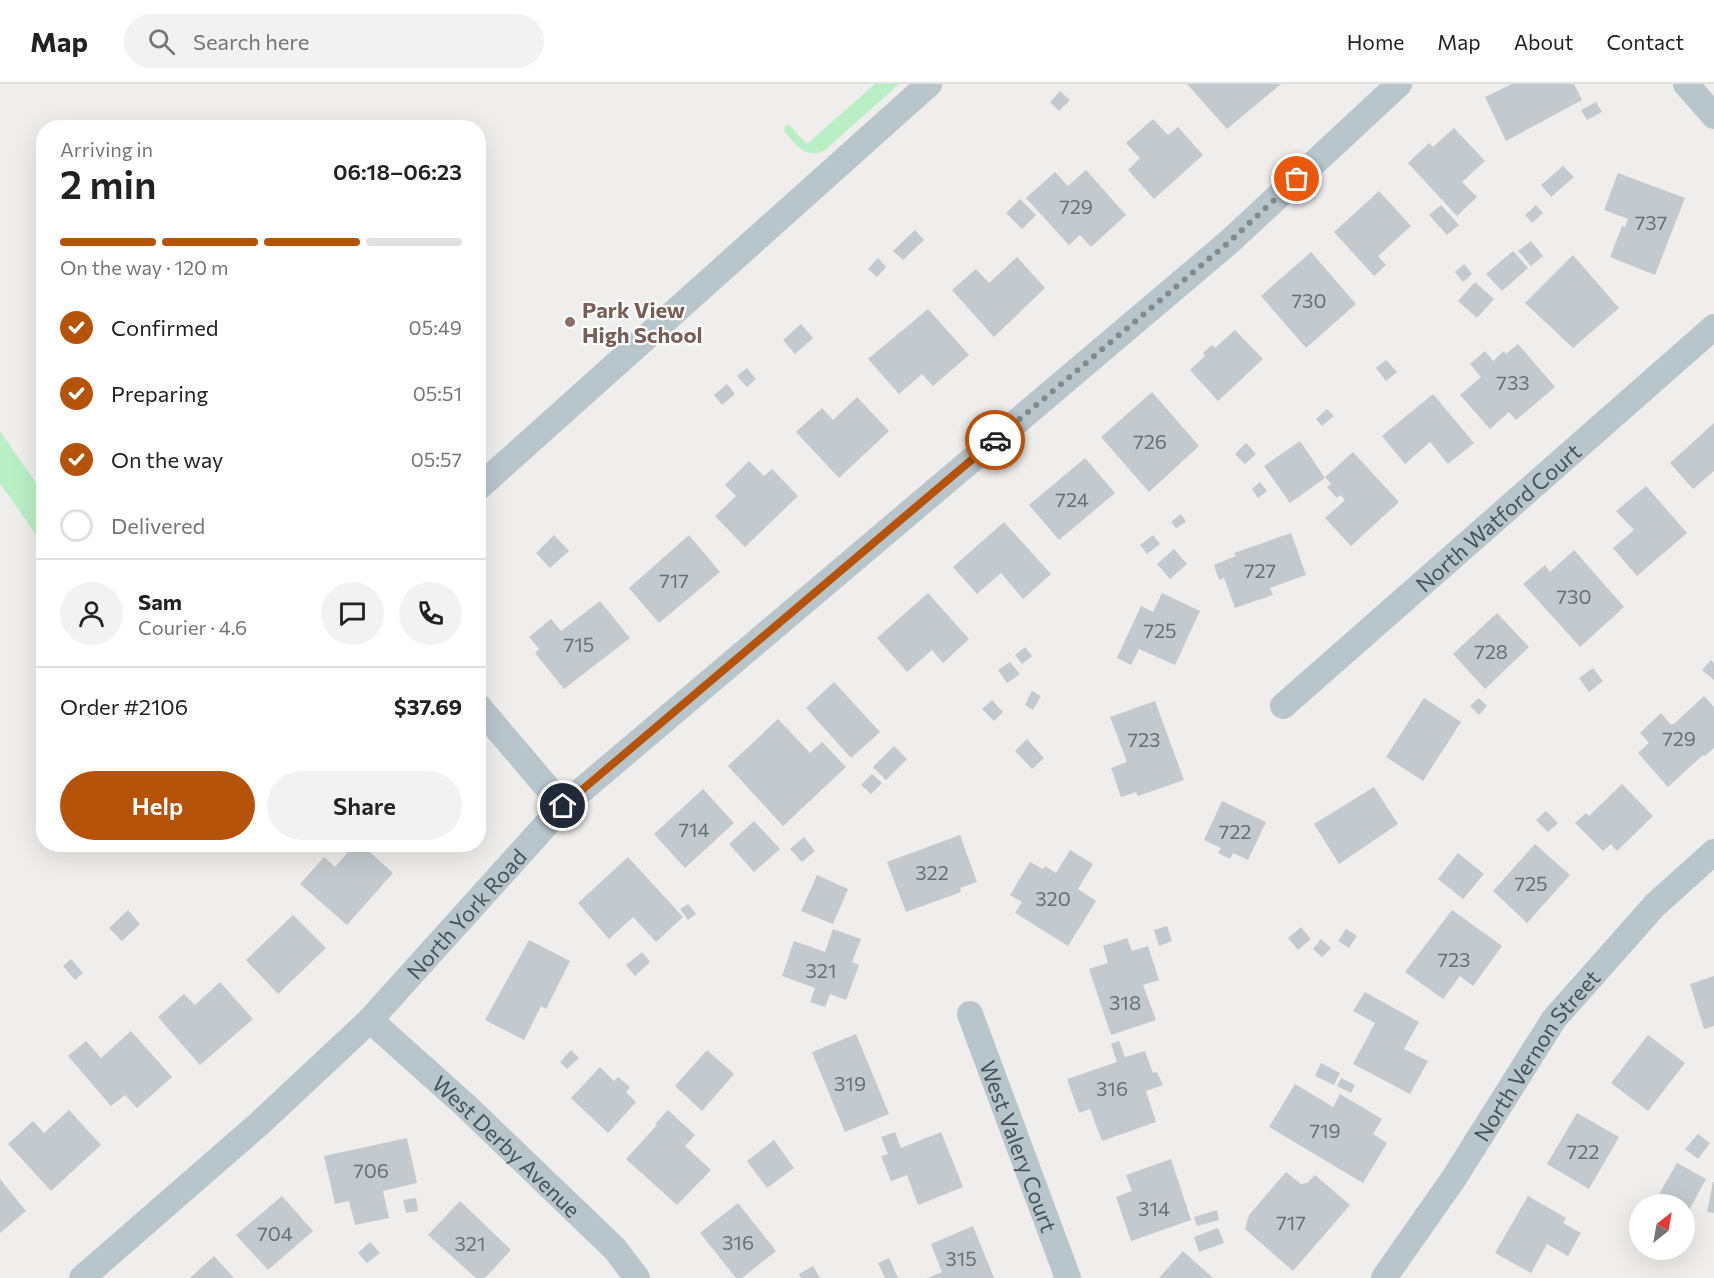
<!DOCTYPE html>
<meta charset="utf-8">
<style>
:root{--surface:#fff;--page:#f2f2f2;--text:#222;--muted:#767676;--line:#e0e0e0;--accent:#b45309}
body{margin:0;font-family:Commissioner,sans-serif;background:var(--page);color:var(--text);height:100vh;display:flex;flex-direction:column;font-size:22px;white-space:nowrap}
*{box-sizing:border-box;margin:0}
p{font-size:20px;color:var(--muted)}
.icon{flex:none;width:33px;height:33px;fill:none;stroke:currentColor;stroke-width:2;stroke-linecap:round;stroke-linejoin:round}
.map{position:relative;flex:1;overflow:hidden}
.details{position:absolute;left:36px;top:36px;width:450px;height:732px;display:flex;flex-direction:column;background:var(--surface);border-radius:24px;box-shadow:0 6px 24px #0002}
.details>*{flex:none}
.needle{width:39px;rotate:31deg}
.tools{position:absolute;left:1629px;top:1110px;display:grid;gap:12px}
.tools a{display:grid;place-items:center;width:66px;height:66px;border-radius:50%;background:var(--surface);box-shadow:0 6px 24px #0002;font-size:30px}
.pin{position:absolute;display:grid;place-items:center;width:51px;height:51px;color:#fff;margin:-26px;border:3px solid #fff;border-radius:50%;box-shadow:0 2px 6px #0007}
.courier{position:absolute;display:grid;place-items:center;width:60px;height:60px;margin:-30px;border:4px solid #b45309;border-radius:50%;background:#fff;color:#222;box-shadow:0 2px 8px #0007}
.overview em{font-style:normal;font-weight:600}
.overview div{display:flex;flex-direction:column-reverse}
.overview{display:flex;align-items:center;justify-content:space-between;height:102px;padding:0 24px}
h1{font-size:39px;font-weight:600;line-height:45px}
.bar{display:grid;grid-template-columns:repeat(4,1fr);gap:9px 6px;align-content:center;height:72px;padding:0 24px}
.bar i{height:8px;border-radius:4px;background:var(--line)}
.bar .on{background:var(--accent)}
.bar p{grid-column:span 4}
.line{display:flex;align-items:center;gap:15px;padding:0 24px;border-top:2px solid var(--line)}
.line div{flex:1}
.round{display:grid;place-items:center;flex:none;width:63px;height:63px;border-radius:32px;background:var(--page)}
ol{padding:0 24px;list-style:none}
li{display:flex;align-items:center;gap:18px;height:66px}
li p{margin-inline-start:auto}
li .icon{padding:6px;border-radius:50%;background:var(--accent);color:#fff;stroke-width:4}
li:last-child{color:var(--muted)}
li i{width:33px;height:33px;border:3px solid var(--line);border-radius:50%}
.button{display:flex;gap:12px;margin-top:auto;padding:12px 24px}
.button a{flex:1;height:69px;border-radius:36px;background:var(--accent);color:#fff;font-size:24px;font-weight:600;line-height:69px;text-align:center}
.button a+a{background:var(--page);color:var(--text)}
header{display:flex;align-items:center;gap:36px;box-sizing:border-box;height:84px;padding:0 30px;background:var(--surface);border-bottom:2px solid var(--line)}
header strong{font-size:28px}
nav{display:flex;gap:33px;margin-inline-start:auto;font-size:21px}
.search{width:420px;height:54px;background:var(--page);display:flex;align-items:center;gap:15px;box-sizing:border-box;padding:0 21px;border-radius:33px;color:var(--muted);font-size:22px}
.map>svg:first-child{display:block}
</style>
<header>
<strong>Map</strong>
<div class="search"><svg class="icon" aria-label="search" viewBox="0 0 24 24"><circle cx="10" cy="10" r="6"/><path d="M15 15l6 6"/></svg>Search here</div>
<nav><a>Home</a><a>Map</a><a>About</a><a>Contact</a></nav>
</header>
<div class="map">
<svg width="1714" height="1194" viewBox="0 0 1714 1194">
<rect width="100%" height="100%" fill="#f0eded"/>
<path fill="#baeec5" d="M875,0H899L824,67C805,75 795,60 784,47L785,41L790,42L807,60Z
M0,347L43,409V461L0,399Z"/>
<path fill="#c4c9cd" d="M1187,0H1281L1227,45Z
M1512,0H1574L1582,16L1506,57L1485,13Z
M1060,7L1070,16L1059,27L1050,18Z
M1596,18L1602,28L1587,36L1581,26Z
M1153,35L1168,51L1178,43L1203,71L1154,115L1128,86L1140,74L1126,59Z
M1454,44L1485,77L1462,98L1477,113L1457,132L1408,79L1429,59L1433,63Z
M1563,82L1574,93L1551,113L1541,101Z
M1086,86L1126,131L1091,163L1080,151L1069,161L1026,114L1055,88L1068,102Z
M1618,89L1685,114L1655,191L1610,173L1622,142L1625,143L1628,135L1604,126Z
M1379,107L1411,142L1378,172L1386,181L1374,192L1334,148Z
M1020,115L1036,131L1022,145L1006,129Z
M1441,121L1459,141L1447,151L1429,131Z
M1536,121L1543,129L1532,139L1525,131Z
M915,146L924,156L903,176L893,167Z
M1531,157L1543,172L1531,182L1518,167Z
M1513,167L1528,184L1502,207L1486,190Z
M1311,168L1356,220L1306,264L1261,212Z
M1573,171L1619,224L1573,264L1525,219Z
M1017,173L1045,204L994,253L952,206L976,185L989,199Z
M878,174L886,183L877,193L868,185Z
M1464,180L1472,190L1463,198L1455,188Z
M1475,198L1494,215L1477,234L1458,217Z
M928,225L969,271L933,302L922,290L899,310L868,275Z
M801,240L813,254L795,270L783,256Z
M1235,246L1263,275L1218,317L1190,286L1205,272L1203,269L1212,261L1215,264Z
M1518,260L1555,303L1516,336L1509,328L1490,345L1460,311L1481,293L1470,280L1485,267L1493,277L1504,267L1506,270Z
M1386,276L1397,288L1386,297L1376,284Z
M747,284L756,295L747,303L737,292Z
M727,300L735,310L722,321L714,311Z
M1152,308L1199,362L1149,408L1101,353Z
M1433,310L1474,359L1448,380L1430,358L1405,380L1382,352Z
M857,313L889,347L839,394L796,348L822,324L833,336Z
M1327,325L1334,332L1322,342L1316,335Z
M1714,339V387L1693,405L1670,379Z
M1300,357L1325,394L1290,419L1264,382Z
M1246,359L1256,370L1245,380L1235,370Z
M1353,368L1399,418L1351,462L1325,434L1345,416L1341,411L1337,414L1327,403L1331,400L1325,393Z
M1085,374L1115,409L1059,456L1029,421Z
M749,377L764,392L772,385L798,412L745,463L715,432L736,412L725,401Z
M1260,398L1267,407L1258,414L1252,405Z
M1646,402L1687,449L1637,492L1613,464L1634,446L1616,427Z
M1181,430L1186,438L1176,444L1171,438Z
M1004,438L1051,490L1023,515L1001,489L977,510L953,483Z
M1291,449L1306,491L1270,504L1273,511L1235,524L1224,494L1219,496L1214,481L1236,472L1234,469Z
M554,451L569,467L550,484L536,469Z
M689,451L720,488L659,539L629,504Z
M1153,451L1160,460L1147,470L1140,461Z
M1174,465L1187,480L1170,495L1157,480Z
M1574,466L1624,523L1580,563L1523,500L1545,481L1550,488Z
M928,509L969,555L943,579L932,566L907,588L877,554Z
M1162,509L1200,527L1175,581L1139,565L1131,581L1117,574L1141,522L1153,528Z
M600,517L630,554L564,605L535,569L539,565L529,553L551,535L561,547Z
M1497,529L1529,563L1485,605L1453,570Z
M1025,563L1032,572L1022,580L1015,571Z
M1711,576L1714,579V596L1702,586Z
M1010,578L1020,590L1007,599L998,586Z
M1593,584L1603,597L1589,608L1579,594Z
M834,598L880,648L851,674L806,624Z
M1032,607L1041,612L1033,626L1025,621Z
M1704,612L1714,623V664L1705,672L1703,671L1668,703L1638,669L1649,659L1640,649L1661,629L1670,640H1674Z
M1424,614L1461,638L1423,697L1386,673Z
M1479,614L1487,622L1479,631L1470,622Z
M992,616L1003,628L994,637L982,625Z
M1155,617L1184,696L1138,712L1136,708L1121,713L1111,684L1127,678L1110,633Z
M778,635L810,669L822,658L846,683L783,742L728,682Z
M1027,655L1044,674L1032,685L1015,667Z
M894,662L907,675L886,696L873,683Z
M872,690L882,699L871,710L861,701Z
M1622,700L1653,732L1617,767L1611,760L1603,767L1575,739L1586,729L1589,732Z
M1374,703L1398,740L1339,780L1314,740Z
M703,705L734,739L685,784L654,750Z
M1222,717L1266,738L1248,776L1233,769L1230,775L1218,769L1221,764L1204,756Z
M1546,727L1558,739L1548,748L1536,736Z
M754,737L780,765L754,788L729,760Z
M960,751L977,798L960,804L961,808L906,828L887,778Z
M804,753L815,767L802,778L790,765Z
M355,760H361L393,789L347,841L300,800L324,773L335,783Z
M1535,760L1570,791L1527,839L1493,807Z
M1070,766L1093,780L1078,805L1096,817L1068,862L1015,829L1022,818L1010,811L1030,778L1043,785L1045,782L1056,789Z
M1458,769L1484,790L1463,815L1438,795Z
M628,773L683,833L656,858L633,833L609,855L578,819Z
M817,791L848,805L833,840L801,827Z
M688,820L696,830L688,836L680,825Z
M128,826L140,840L122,857L109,844Z
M1452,826L1502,862L1473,902L1460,892L1443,915L1405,888Z
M293,831L326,864L278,910L246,876Z
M1167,842L1172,857L1159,862L1154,846Z
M1301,843L1311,855L1298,866L1288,854Z
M833,845L861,855L852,878L859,881L846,916L830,910L825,923L810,918L815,904L782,892L794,857L825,868Z
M1346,845L1357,852L1349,864L1338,857Z
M1127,854L1132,867L1148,862L1159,896L1143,901L1156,936L1111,951L1089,885L1108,879L1103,862Z
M1321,855L1331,864L1322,873L1313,865Z
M529,856L570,877L546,925L541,922L524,956L485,936Z
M642,868L650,878L635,892L626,881Z
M71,875L83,889L75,896L63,882Z
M1714,892V942L1704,945L1690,900Z
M220,898L253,935L200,981L158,933L184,910L195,921Z
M1365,908L1419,938L1404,965L1428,977L1410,1010L1353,980L1375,939L1353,927Z
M131,947L172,993L137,1024L125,1011L111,1022L68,972L86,957L101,974Z
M856,950L889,1030L845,1048L812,968Z
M1648,951L1685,979L1648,1027L1611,999Z
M1119,957L1125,973L1145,967L1153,989L1157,988L1163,1001L1146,1007L1156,1038L1102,1057L1090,1025L1079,1029L1067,995L1117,978L1111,960Z
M571,966L579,974L567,985L560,978Z
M707,966L734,990L702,1027L675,1002Z
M1321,979L1340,989L1334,1001L1315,992Z
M600,983L614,997L618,993L630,1003L626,1008L636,1018L608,1049L571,1014Z
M1341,994L1355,1001L1351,1009L1337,1002Z
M1295,1000L1333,1023L1340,1010L1382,1035L1373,1050L1387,1059L1363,1099L1269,1043Z
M69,1026L101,1061L51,1107L8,1060L33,1037L44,1049Z
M668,1026L695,1051L685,1062L711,1086L677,1121L626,1075L657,1041L655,1040Z
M1577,1029L1619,1053L1589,1105L1547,1080Z
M895,1048L901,1064L941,1048L963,1103L918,1121L907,1091L891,1097L881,1072L888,1070L881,1053Z
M1698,1050L1710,1059L1698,1075L1685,1065Z
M407,1054L417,1099L383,1107L389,1134L355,1141L349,1117L335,1120L324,1072Z
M774,1056L794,1084L767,1104L747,1077Z
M1171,1075L1191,1136L1131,1157L1116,1113L1132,1107L1126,1091Z
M1677,1079L1706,1095L1688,1128L1684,1127V1120H1674L1658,1112Z
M1286,1088L1301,1100L1307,1099L1315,1091L1350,1121L1293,1187L1245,1145L1249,1131Z
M0,1095L26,1127L0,1149Z
M1713,1098H1714V1129L1707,1128Z
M282,1112L313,1147L268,1186L236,1151Z
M1528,1112L1566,1134L1563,1139L1581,1149L1568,1172L1547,1160L1531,1189L1495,1169Z
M416,1114L418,1127L406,1129L403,1116Z
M460,1117L511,1166L485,1194H476L428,1151Z
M738,1119L776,1167L742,1194H736L700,1149Z
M1217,1126L1219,1136L1197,1142L1194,1133Z
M973,1142L994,1194H927L942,1188L931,1160Z
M1218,1144L1224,1159L1199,1168L1194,1153Z
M370,1158L380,1169L367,1179L358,1169Z
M1183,1167L1213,1194H1159Z
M214,1172L234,1194H190Z
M889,1174L898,1194H885L878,1179Z
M813,1182L820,1194H801L799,1190Z"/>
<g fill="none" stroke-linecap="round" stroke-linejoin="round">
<g stroke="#b8c5ca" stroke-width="26">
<path d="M1686,0L1714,32"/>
<path d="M478,404L929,0"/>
<path d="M478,622L563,722"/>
<path id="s1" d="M1283,622L1714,243"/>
<path id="s2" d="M970,930L1068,1194"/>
<path id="s3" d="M370,936L466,1022L615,1165L637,1194"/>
<path id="s4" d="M82,1194L260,1039L370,936L563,722L1229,158L1399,0"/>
<path id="s5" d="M1384,1194L1454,1094L1554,935L1655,821L1714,768"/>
</g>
</g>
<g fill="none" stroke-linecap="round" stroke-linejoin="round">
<path stroke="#818a8d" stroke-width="6" stroke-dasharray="0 10.8" d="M995,356L1229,158L1297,95"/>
<path stroke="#b45309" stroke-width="8" d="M563,722L995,356"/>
</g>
<circle fill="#8d6e63" stroke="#fff" stroke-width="2" cx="570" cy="238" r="6"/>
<g text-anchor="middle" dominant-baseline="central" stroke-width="4.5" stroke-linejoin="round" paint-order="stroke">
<g font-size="20" fill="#657177">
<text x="1076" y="122">729</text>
<text x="1651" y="138">737</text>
<text x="1309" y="216">730</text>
<text x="1513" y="298">733</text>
<text x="1150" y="357">726</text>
<text x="1072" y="415">724</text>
<text x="1260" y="486">727</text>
<text x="674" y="496">717</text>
<text x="1574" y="512">730</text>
<text x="1160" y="546">725</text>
<text x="579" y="560">715</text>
<text x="1491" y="567">728</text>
<text x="1679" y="654">729</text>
<text x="1144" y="655">723</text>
<text x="694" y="745">714</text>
<text x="1235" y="747">722</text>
<text x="932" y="788">322</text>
<text x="1531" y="799">725</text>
<text x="1053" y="814">320</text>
<text x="1454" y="875">723</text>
<text x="821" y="886">321</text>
<text x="1125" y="918">318</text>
<text x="850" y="999">319</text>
<text x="1112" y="1004">316</text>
<text x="1325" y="1046">719</text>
<text x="1583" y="1067">722</text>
<text x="371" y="1086">706</text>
<text x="1154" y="1124">314</text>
<text x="1291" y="1138">717</text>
<text x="275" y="1149">704</text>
<text x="738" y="1158">316</text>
<text x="470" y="1159">321</text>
<text x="961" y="1174">315</text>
</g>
<g font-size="22" font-weight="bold" fill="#785e54" stroke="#fff" text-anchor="start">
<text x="582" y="225">Park View<tspan x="582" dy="25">High School</tspan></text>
</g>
<g font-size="22" fill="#45545a" stroke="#fff">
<text stroke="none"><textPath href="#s1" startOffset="286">North Watford Court</textPath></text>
<text stroke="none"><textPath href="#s4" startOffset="530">North York Road</textPath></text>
<text stroke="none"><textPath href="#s5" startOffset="270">North Vernon Street</textPath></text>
<text stroke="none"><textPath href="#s3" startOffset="186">West Derby Avenue</textPath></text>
<text stroke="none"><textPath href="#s2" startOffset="141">West Valery Court</textPath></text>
</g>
</g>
</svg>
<div class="tools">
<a><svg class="needle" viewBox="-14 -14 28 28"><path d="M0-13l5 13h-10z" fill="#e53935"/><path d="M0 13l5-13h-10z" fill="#767676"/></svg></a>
</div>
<div class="pin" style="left:1297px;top:95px;background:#ea580c"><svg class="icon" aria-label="bag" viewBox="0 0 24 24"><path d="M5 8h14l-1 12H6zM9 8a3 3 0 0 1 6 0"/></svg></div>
<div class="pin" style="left:563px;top:722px;background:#1f2937"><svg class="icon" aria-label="home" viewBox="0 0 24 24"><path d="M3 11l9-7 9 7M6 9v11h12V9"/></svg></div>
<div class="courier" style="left:995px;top:356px"><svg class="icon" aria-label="car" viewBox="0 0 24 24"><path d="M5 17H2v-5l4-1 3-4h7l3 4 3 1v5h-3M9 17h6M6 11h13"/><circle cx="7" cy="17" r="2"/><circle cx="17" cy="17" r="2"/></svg></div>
<section class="details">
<div class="overview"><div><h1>2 min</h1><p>Arriving in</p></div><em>06:18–06:23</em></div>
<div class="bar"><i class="on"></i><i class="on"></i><i class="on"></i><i></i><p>On the way · 120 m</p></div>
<ol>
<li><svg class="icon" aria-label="check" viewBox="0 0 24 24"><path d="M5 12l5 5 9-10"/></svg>Confirmed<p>05:49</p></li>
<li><svg class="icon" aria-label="check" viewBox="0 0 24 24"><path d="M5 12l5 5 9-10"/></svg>Preparing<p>05:51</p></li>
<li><svg class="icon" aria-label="check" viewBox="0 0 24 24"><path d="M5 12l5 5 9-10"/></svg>On the way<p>05:57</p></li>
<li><i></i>Delivered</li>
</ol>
<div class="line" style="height:108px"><a class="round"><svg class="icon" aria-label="person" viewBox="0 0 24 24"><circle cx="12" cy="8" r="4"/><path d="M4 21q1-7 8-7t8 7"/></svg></a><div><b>Sam</b><p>Courier · 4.6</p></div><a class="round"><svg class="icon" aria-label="chat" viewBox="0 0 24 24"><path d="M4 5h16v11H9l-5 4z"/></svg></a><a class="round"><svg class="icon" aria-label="phone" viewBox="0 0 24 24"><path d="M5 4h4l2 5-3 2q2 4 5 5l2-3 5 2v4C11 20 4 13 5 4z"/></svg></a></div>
<div class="line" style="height:78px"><div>Order #2106</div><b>$37.69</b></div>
<div class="button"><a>Help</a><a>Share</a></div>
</section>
</div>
